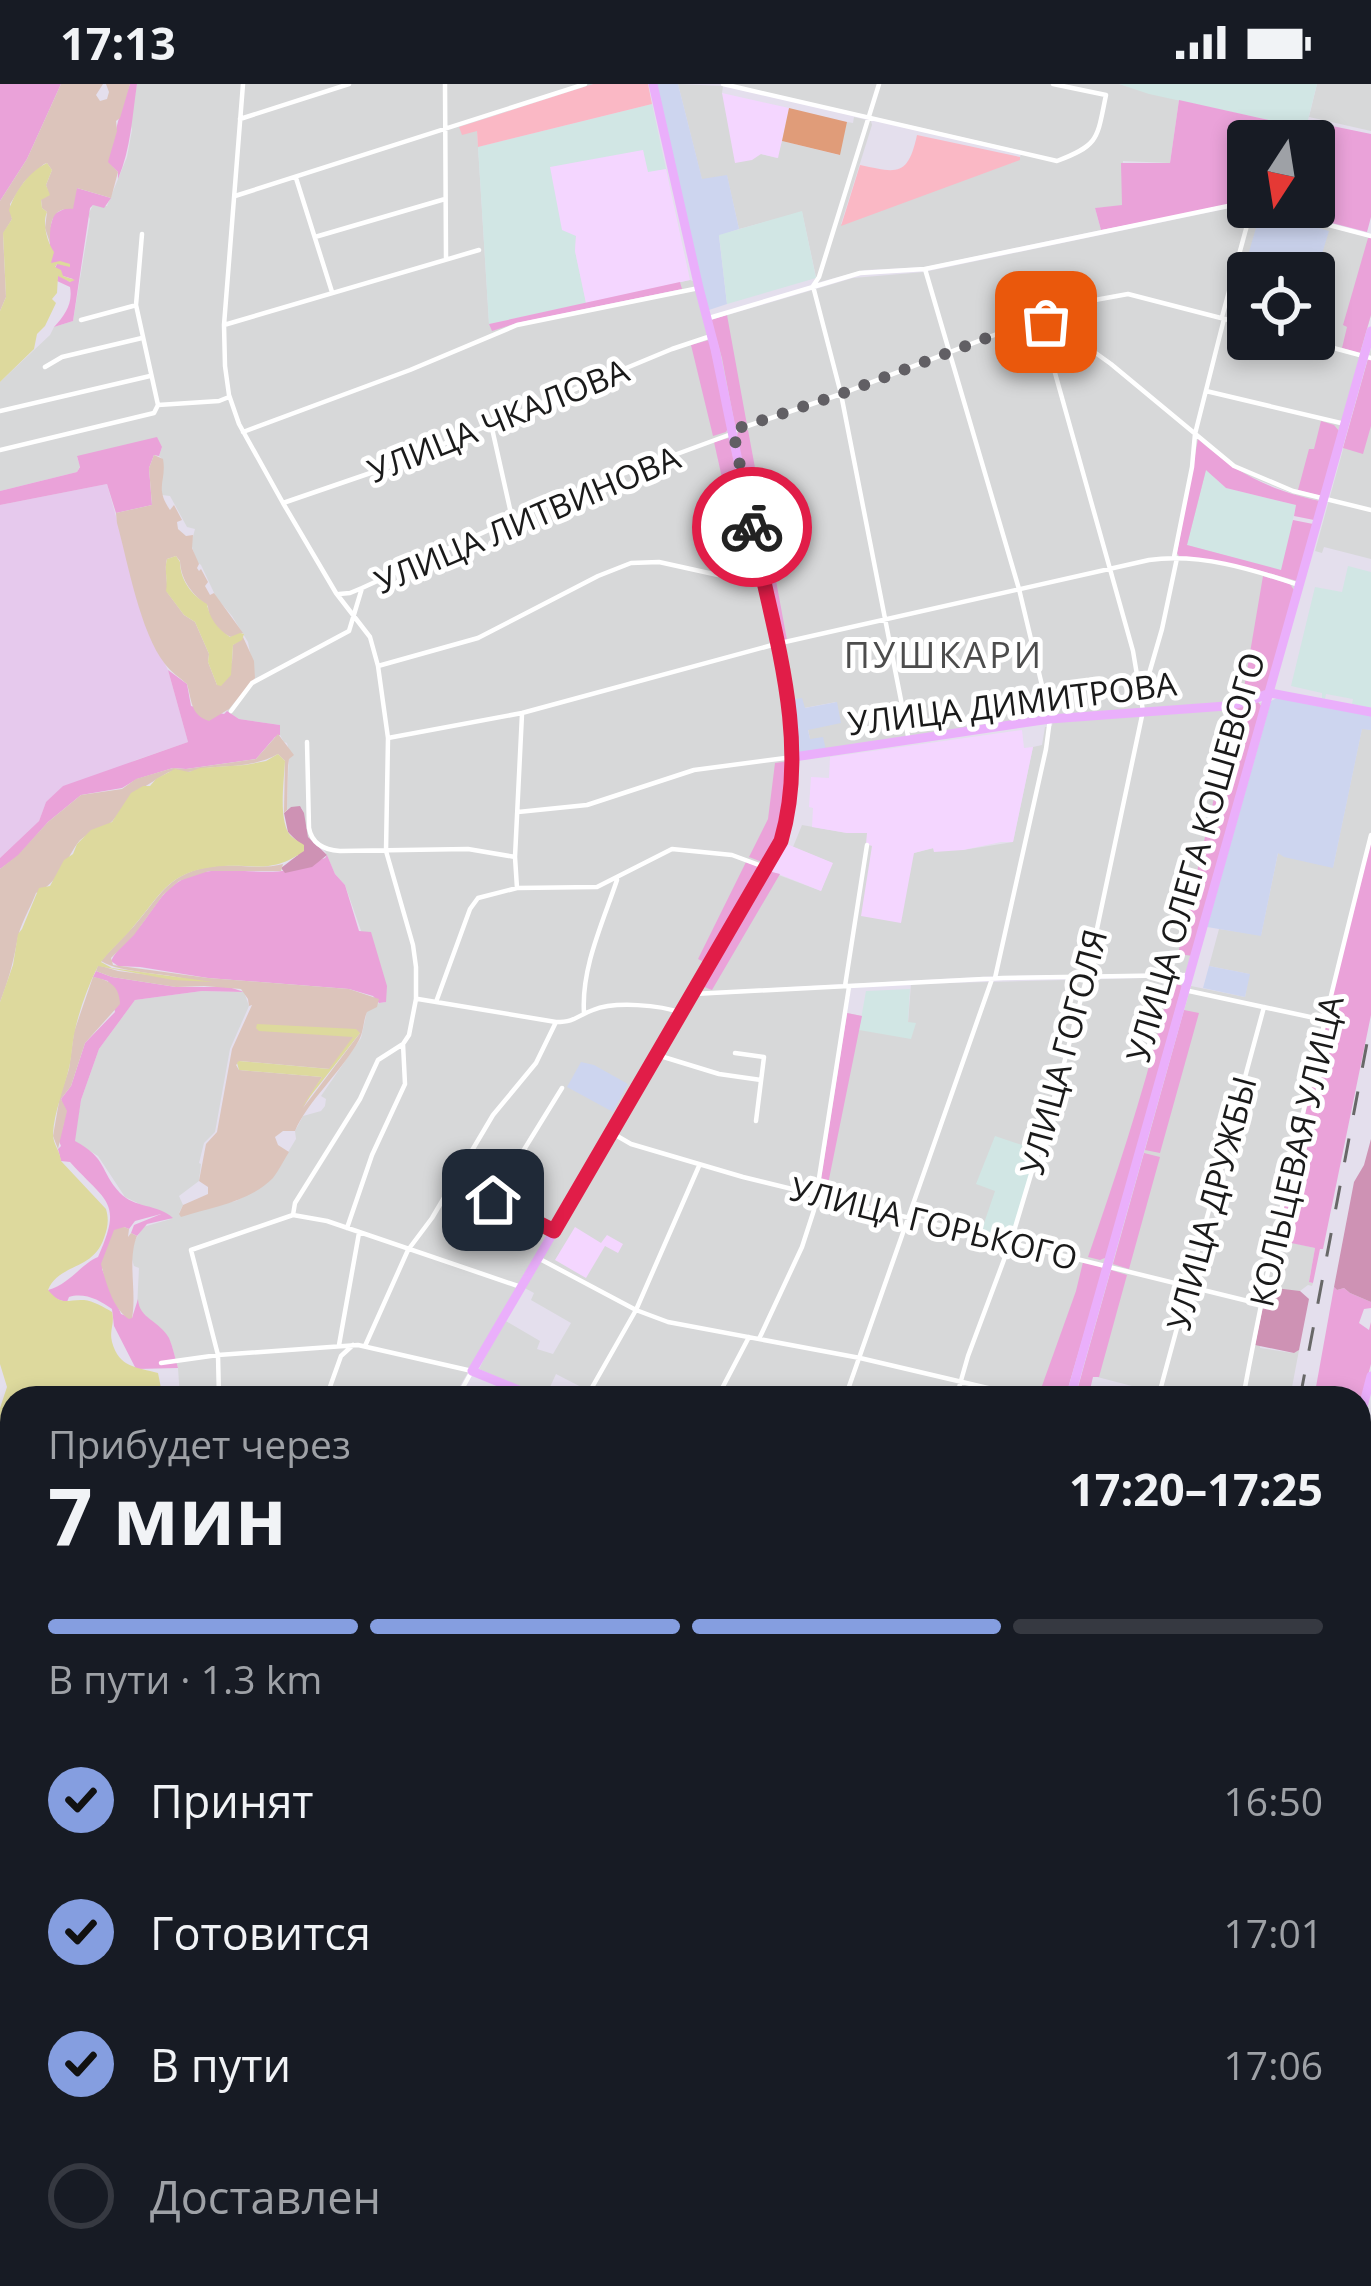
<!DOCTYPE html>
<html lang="ru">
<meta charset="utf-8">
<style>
:root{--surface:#171b24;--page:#242831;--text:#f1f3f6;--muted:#9ea1a6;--line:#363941;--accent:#859ee0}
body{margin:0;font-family:"Open Sans",sans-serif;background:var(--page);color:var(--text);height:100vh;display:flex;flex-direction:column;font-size:45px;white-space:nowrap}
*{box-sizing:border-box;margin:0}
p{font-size:39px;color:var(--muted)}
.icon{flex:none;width:66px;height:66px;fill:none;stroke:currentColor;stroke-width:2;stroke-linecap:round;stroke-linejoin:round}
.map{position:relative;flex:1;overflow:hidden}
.sheet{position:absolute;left:0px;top:1302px;width:1371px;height:900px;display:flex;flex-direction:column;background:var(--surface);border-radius:36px 36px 0 0;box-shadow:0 6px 18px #0003}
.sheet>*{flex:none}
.needle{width:78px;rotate:192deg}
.buttons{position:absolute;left:1227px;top:36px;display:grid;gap:24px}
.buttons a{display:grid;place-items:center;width:108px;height:108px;border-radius:12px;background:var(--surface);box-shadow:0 6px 18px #0003;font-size:60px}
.pin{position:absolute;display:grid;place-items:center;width:102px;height:102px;color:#fff;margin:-51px;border-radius:24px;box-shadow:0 6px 18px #0006}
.courier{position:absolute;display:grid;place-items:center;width:120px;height:120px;margin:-60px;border:9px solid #e11d48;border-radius:50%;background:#fff;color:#222;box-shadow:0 3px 15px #0007}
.summary em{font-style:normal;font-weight:700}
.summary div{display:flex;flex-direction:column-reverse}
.summary{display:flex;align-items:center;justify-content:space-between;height:204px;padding:0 48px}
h1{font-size:78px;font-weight:700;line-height:90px}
.bar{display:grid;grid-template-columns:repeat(4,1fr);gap:18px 12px;align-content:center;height:144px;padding:0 48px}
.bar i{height:15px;border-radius:9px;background:var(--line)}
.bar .current{background:var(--accent)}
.bar p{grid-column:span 4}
ol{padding:0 48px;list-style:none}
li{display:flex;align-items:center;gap:36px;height:132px}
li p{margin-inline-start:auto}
li .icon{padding:12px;border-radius:50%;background:var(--accent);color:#111;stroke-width:4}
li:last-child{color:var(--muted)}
li i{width:66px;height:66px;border:6px solid var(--line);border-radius:50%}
.status{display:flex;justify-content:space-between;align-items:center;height:84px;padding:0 60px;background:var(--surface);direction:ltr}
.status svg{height:33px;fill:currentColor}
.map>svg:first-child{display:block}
</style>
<div class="status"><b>17:13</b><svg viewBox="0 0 49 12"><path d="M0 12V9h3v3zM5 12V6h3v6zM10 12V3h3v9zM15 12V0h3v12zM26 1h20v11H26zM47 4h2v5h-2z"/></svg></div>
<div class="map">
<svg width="1371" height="2202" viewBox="0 0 1371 2202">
<rect width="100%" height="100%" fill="#e4dfed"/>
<path fill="#d7d8d9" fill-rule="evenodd" d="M137,0H593L460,43L477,46L489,239L492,246L517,239L681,206L680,198L690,196L695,198L724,325L784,615L791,670L777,758L453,1314H180L178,1284L171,1259L137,1224L139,1184L134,1182L131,1172L134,1158L143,1143L171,1135L125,1113L98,1072L74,1057L81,1016L99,965L135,916L202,907L244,908L249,922L230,965L215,1048L204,1059L199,1079L201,1080L199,1097L179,1112L183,1121L179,1129L236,1117L258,1105L273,1093L296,1055L295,1047L303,1032L321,1027L325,1022L326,1015L321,1012L361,954L367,927L379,919L386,918L345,801L335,790L325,767L308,753L302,724L291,723L287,726L289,667L287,659L284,658L280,651V641L239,635L227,627L255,594L248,558L232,532L216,513L201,481L197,478L191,460L195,445L187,443L170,412L162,411L160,398L163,376L159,372L162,363L77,373L80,382L77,388L0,407V298L50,251L54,243L73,237L90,135L88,131L93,121L107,122L127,73L132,46L130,37Z
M678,0L723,2L722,9L761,70L777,74L782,57L839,71L847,38L853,39L854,33L871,37L872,41L841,140L1019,76L1022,67L729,0H1119L1179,16L1170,79L1123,77L1122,122L1095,124L1101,146L925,183L865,186L812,200L816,193L802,128L739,145L727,92L702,96Z
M1317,0H1371V47L1309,33Z
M1235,123L1260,125L1371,154V231L1320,417L1298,412L1236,387L1199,356L1250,484L1297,497L1267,606L1232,619L1138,626L826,666L810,655L808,645L836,618L804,624L789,616L711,236L853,194L924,188ZM1248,189H1314V255H1248Z
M1371,264V475L1324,463L1322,469L1315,467Z
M1261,619L1188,889L998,892L697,908L768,787L821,807L832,779L793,763L802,741L847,749H867L914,769L934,764L963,766L1013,758L1033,663L1042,661L1045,643L1052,642L1053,637Z
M1362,644L1371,646V757L1277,1155L1315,1164L1309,1198L1313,1199L1312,1202L1308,1201L1300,1207L1268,1205L1260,1264L1293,1269L1299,1266L1290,1314H1239L1226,1308L1223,1314L1196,1307L1194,1314H1178L1082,1289L1191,902L1245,913L1249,890L1209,882L1219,845L1261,851L1278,769L1333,783Z
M1186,893L1065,1314H583L587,1306L556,1290L545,1314L479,1285L504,1236L540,1257L537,1265L553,1270L571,1239L531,1216L534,1209L523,1203L694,912L851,903L847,929L862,932L860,946L915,939H908L911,900Z
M6,1456L12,1459V1561L0,1543V1459Z
M12,1804V2087L0,2085V1863L7,1855L0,1848V1843L6,1831L3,1822L7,1818Z
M12,2124V2190H246L266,2202H0V2146Z
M254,2190H492L489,2202H276Z
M497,2190H554L593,2200L597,2190H696L693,2202H493Z
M701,2190H944L941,2202H817L809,2200L808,2202H698Z
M951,2190H1125L1117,2194L1115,2202H948Z"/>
<path fill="#cdd5ef" d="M654,0H678L702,95L727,91L739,145L719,152L727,220L706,227Z
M1261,127L1329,147L1314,196V189L1243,188Z
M802,614L805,624L837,618L841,639L808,646L810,655L823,653L826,666L796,671L789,616Z
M1277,614L1371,632V646L1362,645L1333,784L1284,773L1278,769L1261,852L1207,843L1271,617Z
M1209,882L1250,890L1245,913L1203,904Z
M581,978L594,981L628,1000L613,1028L567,1003Z"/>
<path fill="#d1e6e4" d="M1119,0H1317L1306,44L1149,10Z
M652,20L666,85L647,89L643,66L576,151L575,167L586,219L489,240L478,63Z
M802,127L816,194L727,220L719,151Z
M1206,386L1226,404L1296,421L1282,487L1187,461Z
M1348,482L1371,488V624L1352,620L1353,615L1326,610L1325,615L1322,614V609L1291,602L1315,503L1342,508Z
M910,905L908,938L916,939L911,955L859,946L866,907Z
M995,1052L1037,1066L1010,1155L981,1148L995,1107L976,1100Z
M1360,1476L1371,1478V1747L1359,1744Z
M1359,2136L1371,2139V2202L1342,2198L1310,2202H1180L1183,2197L1190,2198L1192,2190H1359Z"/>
<path fill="#f4d6ff" d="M722,9L789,24L778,74L761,70L752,76L735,79Z
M643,66L648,88L666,85L690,196L586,219L575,167L576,152L562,146L550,83Z
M1022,646L1024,664L1033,663L1013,758H1001L963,766L934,768L933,764L914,769L901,839L861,832L872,762L866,760L867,749H847L812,743L813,724L809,723L811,693L829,694L830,673Z
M782,758L833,779L821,807L771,787Z
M575,1143L601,1159L607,1151L623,1160L618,1169L605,1162L586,1194L555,1176Z"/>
<path fill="#e6c9ed" d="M107,400L147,544L168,586L188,658L136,676L46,718L39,737L0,774V421Z
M1359,1758L1371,1761V1844L1359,1845Z
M1371,1889V1994L1359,1990V1890Z"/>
<path fill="#eaa2d9" d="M0,0H61L27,75L0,117Z
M130,0H137C132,33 131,64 118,95V88L107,78C116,51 119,26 130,0Z
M1179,16L1305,44L1308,37L1371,50V133L1367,148L1270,123H1314V57H1248V118L1101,146L1095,124L1122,121L1121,79H1170Z
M77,104L111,114L104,124L93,121L90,124L73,237L54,243C65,231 73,220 70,203L57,197L58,190L70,198L73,195L63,192L55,184L57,180H70L51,179L49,147L54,130L66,124Z
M1368,154H1371V231L1360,269L1342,264L1347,243L1343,241Z
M680,198L682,205L517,239L492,247L489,240Z
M727,231L747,341L735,342L722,274L711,236Z
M709,256L728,344L726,348L713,352L691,261Z
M1368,275L1371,276V342L1363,370L1343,364Z
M1321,337L1334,341L1339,347L1321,412L1298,406L1309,365H1314Z
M748,346L787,556L776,552L737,352L738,348Z
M157,353L162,363L159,372L154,371L149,384L152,421L116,429L107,400L0,421V407L77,388L80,383L77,372Z
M729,354L756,483L743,488L714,358Z
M1198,355C1238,390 1267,405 1320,417L1314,436L1294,432L1296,421L1226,404L1206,386L1187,461L1281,486L1293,436L1313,440L1297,497L1250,484L1179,472L1177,469Z
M1263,492L1290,500L1294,506L1267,606L1242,616Z
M168,586L187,600L191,622L224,630L227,627L239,635L280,641V651L275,653L256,675L186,685L173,684L137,695L122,704L81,711L48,738L18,772L0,785V774L39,737L46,718L63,702L188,658Z
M1258,618L1262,623L1193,872L1178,870L1235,623Z
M791,677L783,741L767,780L749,773L768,735L775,679Z
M1371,757V931L1323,1165H1320L1313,1199L1309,1198L1315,1164L1277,1156L1326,936Z
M327,771L335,790L345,801L359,847L371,848L387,902L386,918L379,919L373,912L349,905L208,894L140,883L118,882L111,877C117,864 131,854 141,841C152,827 162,808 178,798C212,776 254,793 289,786C301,784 314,778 325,774Z
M746,778L760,783L762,788L708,880L698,875Z
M768,787L780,790L712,906L702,902Z
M96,887L112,893L176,903H229L244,908L202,907L135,916L99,965L81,1016L75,1057C108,1075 99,1086 120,1109C134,1124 158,1120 173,1134L147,1140L137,1152L131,1149L134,1141L161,1130L135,1137L129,1145L124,1143L102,1185L121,1230L132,1234L138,1215C139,1235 159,1236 169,1254C173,1263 175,1274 178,1284L136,1285L114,1242L112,1225C100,1216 84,1208 69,1213L67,1218C59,1216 52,1214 48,1206C70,1200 81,1180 98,1173C123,1117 107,1119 70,1078L61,1077L58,1065L61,1062L58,1055C66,1041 65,1028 61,1015L71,1002L85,959L115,928L108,897L93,893Z
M1171,895L1182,902L1107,1173L1100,1176L1088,1173C1120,1081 1150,989 1171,895Z
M1184,926L1199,929L1160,1069L1145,1066Z
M847,929L862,932L826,1110L819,1108Z
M1144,1069L1160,1073L1129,1185L1113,1180Z
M1083,1178L1101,1183L1103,1186L1065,1314L1038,1313L1076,1207Z
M1111,1186L1127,1191L1099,1293H1093L1088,1314H1075Z
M1334,1203L1337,1206L1344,1204L1350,1209L1371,1218V1224L1364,1225L1359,1239L1369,1246L1371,1238V1280L1359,1326V1314L1321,1312L1314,1314Z"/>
<path fill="#ce92b4" d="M300,722L304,729L308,753L327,771L312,783L285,789L281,784L298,771L299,759L288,748L284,729L291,723Z
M1371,1055V1218L1350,1209L1344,1204L1337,1206L1334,1203L1354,1098L1364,1081Z
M1275,1204L1300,1207L1309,1215L1299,1266L1294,1269L1255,1261L1266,1207Z"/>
<path fill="#dcc4bb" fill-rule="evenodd" d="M61,0H103L96,11L100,17L107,15L109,8L106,0H130L120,34L116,37L117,47L108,78L118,88L111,114L77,104L73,125C50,123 50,141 50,159L45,144L47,128L42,124L41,115L49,111L46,101L52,86L47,79L44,80L24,98L10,120L12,135L3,150L6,213L0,227V117L27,75Z
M154,371L163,375C167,397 154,403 170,426L174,421L182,436L177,438L178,445L186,452L193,451L192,464L199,480L197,484L199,487L201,485L208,498L205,502L210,511L214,509L243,549L231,553C219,548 208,535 208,522C193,511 181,497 180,477L176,472L167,475C164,486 168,496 167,508L184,531L195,538L209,570L208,578L217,601L232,578L233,561L243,553L254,577L255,594L229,625L209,637C190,631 192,616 187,600C179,593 171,588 165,580C140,548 128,479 117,439L116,429L152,421L149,384Z
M278,650L294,671L289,675L288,682L287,726L284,729L285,677L278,670C258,681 237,682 215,683C205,683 197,687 188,688C185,689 172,687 169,688C165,690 142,704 138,707C125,715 120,732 108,741C98,748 84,749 77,760C64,779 58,799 36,809C30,825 19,842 17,858C13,879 8,898 0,918V785L18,771L48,738L81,711L122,705L136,695L173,684L186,685L256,675Z
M283,780L281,787H209L179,797L163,811L134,851L111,874L113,881L208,894L349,905L379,915L377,923L367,928C363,937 364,947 359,956C343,986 307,1018 295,1047H283L275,1053L278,1061L289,1068C284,1076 279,1086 273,1094C250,1118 211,1123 181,1133L179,1130L183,1121L208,1110V1103L199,1097L206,1060L217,1048L232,965L252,921L249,922L248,915L241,905L204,902L176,903L112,893L96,887L98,881L118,887L189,896C165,888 122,890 101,877C111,865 123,854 134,842C161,811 169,787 216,782C238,780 261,786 283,780ZM360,949L303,1024L322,993L239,986L236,981L240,977L330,985L354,955L352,952Z
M93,893C110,896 119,902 120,920L85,959L71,1002L61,1015L67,1027L58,1065L53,1052L60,1012L69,985L74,948Z
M124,1143L129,1145L128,1153L131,1149L137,1152C127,1176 137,1207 132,1234L129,1235C113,1225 106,1199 101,1180L114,1146Z"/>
<path fill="#c6a0a4" d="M1359,1997L1371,2000V2139L1359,2136Z"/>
<path fill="#fab8c5" d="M593,0H648L652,20L478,63L477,47L462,51L459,43Z
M917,51L1020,73V76L841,142L860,81C897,89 908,93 917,51Z"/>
<path fill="#e09c79" d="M789,24L847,38L840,71L782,57Z"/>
<path fill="#ddd99d" d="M47,79L52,86L46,101L50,111L41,116L42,124L47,128C42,139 47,158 54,168L51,179L60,177L70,180V183L57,180L55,183L61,186L63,192L75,196L70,198L58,192L57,209L52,215L56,219L45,242L37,250L34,265L0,298V227L6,213L3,149L12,135L9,126C15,107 29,88 47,79Z
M176,472L180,478C180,495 191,511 207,520C209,533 217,545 230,553L240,549L244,550L242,556L233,561L231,591L221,602L217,601L208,578L209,570L195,538L184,531L166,507C168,496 164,486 167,475Z
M278,670L285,677C284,697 279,731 288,748C290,753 300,758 304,761V767C269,792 252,778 213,783C168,788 160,812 133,843C123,855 111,865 101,878L112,884L213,898L173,896L98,882C88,902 80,924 75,946C72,958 72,972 69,984C64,1005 54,1028 53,1050C53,1061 60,1066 61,1077L106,1125C109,1135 108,1143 104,1154C93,1187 59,1179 48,1206C62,1223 67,1215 84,1216C93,1217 104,1223 112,1228C115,1240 109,1246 112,1258C119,1284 137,1283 158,1289L163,1314H12V1459L6,1456L0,1461V1324L7,1303L0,1280V918L13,881L18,850L22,845L39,804L50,802L64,776L73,770L77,760L91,746L112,738L131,709L143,702H150L156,695L175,685L189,688L200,684L245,681L266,677Z
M257,940L356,945L360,949L301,1024L322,993L239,986L237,979L239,977L329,985L353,953L259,947L256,944Z
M1,1559L4,1562V1568H12L10,1578L12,1580V1804L0,1833Z"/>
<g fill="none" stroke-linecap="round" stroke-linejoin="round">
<path stroke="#ddd99d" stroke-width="3" d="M705,2202L720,2196"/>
<path stroke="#fff" stroke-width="4.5" d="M445,0L446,174
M723,0L1057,77C1100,61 1097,54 1106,11L1053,0
M879,0L819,193L813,202L841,310L909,657
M240,35L349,0
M296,94L332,208
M235,112L585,0
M1260,123L1371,152
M142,150L136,221L158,321
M315,153L445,115
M925,185L1019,505L1050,635L1046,665L995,894
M1222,233L1252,123
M709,234L860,189L925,185L1228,122L1248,121
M81,236L133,222
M1051,237L1111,280L1234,382L1293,407L1371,426
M224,241L479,166
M1300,255L1371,274
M45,283L62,273L142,254
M1206,307L1345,340
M158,321L219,317L229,313
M0,327L150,292
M491,340L512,434
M733,347L841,310L1023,240L1043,239L1095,216L1128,210L1248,241
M243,348L410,286L517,241L699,204
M0,366L154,329L158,321
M283,419L388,383L672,265L708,253
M1174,473L1192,383L1195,350L1224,235
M339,510L350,509L362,504
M378,582L478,554L598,492L631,479L659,478L718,491L761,488
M1142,614L1162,545L1177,474
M231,627L252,599L349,547L362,504L563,412L734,349
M388,654L522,629L776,560L1149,476C1200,469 1251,485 1299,501
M307,658L309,744C312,761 325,766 340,767L468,765L515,773
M518,728L587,721L694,686L793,673
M517,804L515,773L522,630
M845,902L867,761
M1189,907L1324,936
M693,910L1003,894L1190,891
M418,915L556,938C576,938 576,932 593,926C615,917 660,921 682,929
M436,918L470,825L478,814L517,804L597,803L672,765L732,771L767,784
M584,929C581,884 603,838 617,796
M735,969L764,973L756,1037
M657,971L719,990L761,996
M612,1049L631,1060L743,1093L1260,1220
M293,1131L327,1137L521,1203
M347,1144L372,1071L405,1000L403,960
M552,1146L493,1116L562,1004
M538,1174L636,1226L668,1238L860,1274L1030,1314
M759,1255L802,1163L814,1126L849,903
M339,1261L359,1149
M365,1262L408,1166L432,1134L493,1031L536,979L556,938
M161,1279L218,1271L358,1261L472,1287L457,1314
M219,1314L218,1271L191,1166L293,1131L295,1119L360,1015L378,976L403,960L409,951L416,915V883L413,861L386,767L388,654L378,582L370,553L336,509L283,419L239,340L229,311L225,282L224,241L243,0
M326,1314L341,1272L353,1261
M586,1314L636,1226L699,1082
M717,1314L749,1253
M845,1314L992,895
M956,1314L968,1272L1011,1157L1062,987L1087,892L1143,627L1133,567L1041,239
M1120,1314L1131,1308L1154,1314
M1158,1314L1264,923
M1243,1314C1278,1125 1324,937 1371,751
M1359,1372L1371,1375
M0,1886L12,1873
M0,1983L12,1968
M1359,1993L1371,1996
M0,2033L12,2039
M719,2190L758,2202
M804,2196L824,2202
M163,2202L168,2190
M366,2202L370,2190
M491,2202L495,2190
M598,2202L602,2190
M803,2202L806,2190
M1082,2202L1085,2190"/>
<path stroke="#eaaffb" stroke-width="9" d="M794,673L1050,635L1226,622L1249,617L1270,609L1371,628
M538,1314L472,1287L767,784C797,730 797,670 786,610L715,265L699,204L653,0
M1070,1314L1371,247
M1359,1338L1371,1292
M0,2087L12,2088
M0,2142L12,2119
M249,2190L271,2202
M695,2202L698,2190
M946,2202L949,2190
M1171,2202L1174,2190"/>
<path stroke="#686868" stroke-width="3" stroke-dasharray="24 24" stroke-linecap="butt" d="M1300,1314L1371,938
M1135,2202L1137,2190"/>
</g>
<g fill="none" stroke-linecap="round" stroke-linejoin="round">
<path stroke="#615f64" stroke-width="12" stroke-dasharray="0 21.6" d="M752,443L733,346L841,310L1023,240L1046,238"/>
<path stroke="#e11d48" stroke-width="15" d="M493,1116L554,1147L781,757C811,654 772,545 752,443"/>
</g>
<g text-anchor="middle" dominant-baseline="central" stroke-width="10" stroke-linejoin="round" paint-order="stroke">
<g font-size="33" fill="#1a1a1a" stroke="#fff">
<text transform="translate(498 336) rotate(-22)">УЛИЦА ЧКАЛОВА</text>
<text transform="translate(527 435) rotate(-23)">УЛИЦА ЛИТВИНОВА</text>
<text transform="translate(1012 619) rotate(-7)">УЛИЦА ДИМИТРОВА</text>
<text transform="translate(1195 773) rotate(-74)">УЛИЦА ОЛЕГА КОШЕВОГО</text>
<text transform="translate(1063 968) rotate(-75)">УЛИЦА ГОГОЛЯ</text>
<text transform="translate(1296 1067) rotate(-77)">КОЛЬЦЕВАЯ УЛИЦА</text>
<text transform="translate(1211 1119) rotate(-75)">УЛИЦА ДРУЖБЫ</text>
<text transform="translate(934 1139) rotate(14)">УЛИЦА ГОРЬКОГО</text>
</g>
<g font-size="36" letter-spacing="3" fill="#4d4d4d" stroke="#fff">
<text x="944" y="570">ПУШКАРИ</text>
</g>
</g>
</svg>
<div class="buttons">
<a><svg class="needle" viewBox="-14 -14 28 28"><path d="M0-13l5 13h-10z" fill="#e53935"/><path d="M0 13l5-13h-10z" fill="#9ea1a6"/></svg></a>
<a><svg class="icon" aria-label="locate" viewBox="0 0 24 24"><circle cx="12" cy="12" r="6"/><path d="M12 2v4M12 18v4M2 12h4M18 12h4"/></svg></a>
</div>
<div class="pin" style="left:1046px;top:238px;background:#ea580c"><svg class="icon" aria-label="bag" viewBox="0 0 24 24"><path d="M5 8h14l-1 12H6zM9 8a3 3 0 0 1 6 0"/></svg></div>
<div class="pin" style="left:493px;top:1116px;background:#1f2937"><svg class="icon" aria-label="home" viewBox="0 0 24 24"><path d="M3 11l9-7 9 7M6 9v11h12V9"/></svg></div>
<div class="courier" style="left:752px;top:443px"><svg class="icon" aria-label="bike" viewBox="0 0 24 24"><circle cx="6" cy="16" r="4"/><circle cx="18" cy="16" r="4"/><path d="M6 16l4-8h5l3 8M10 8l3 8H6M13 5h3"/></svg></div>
<section class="sheet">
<div class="summary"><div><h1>7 мин</h1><p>Прибудет через</p></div><em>17:20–17:25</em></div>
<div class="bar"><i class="current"></i><i class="current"></i><i class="current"></i><i></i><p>В пути · 1.3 km</p></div>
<ol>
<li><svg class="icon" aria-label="check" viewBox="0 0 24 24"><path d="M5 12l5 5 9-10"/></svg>Принят<p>16:50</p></li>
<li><svg class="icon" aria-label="check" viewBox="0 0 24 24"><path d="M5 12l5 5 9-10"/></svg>Готовится<p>17:01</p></li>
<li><svg class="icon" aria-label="check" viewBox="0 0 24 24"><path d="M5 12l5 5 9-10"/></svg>В пути<p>17:06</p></li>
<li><i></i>Доставлен</li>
</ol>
</section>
</div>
